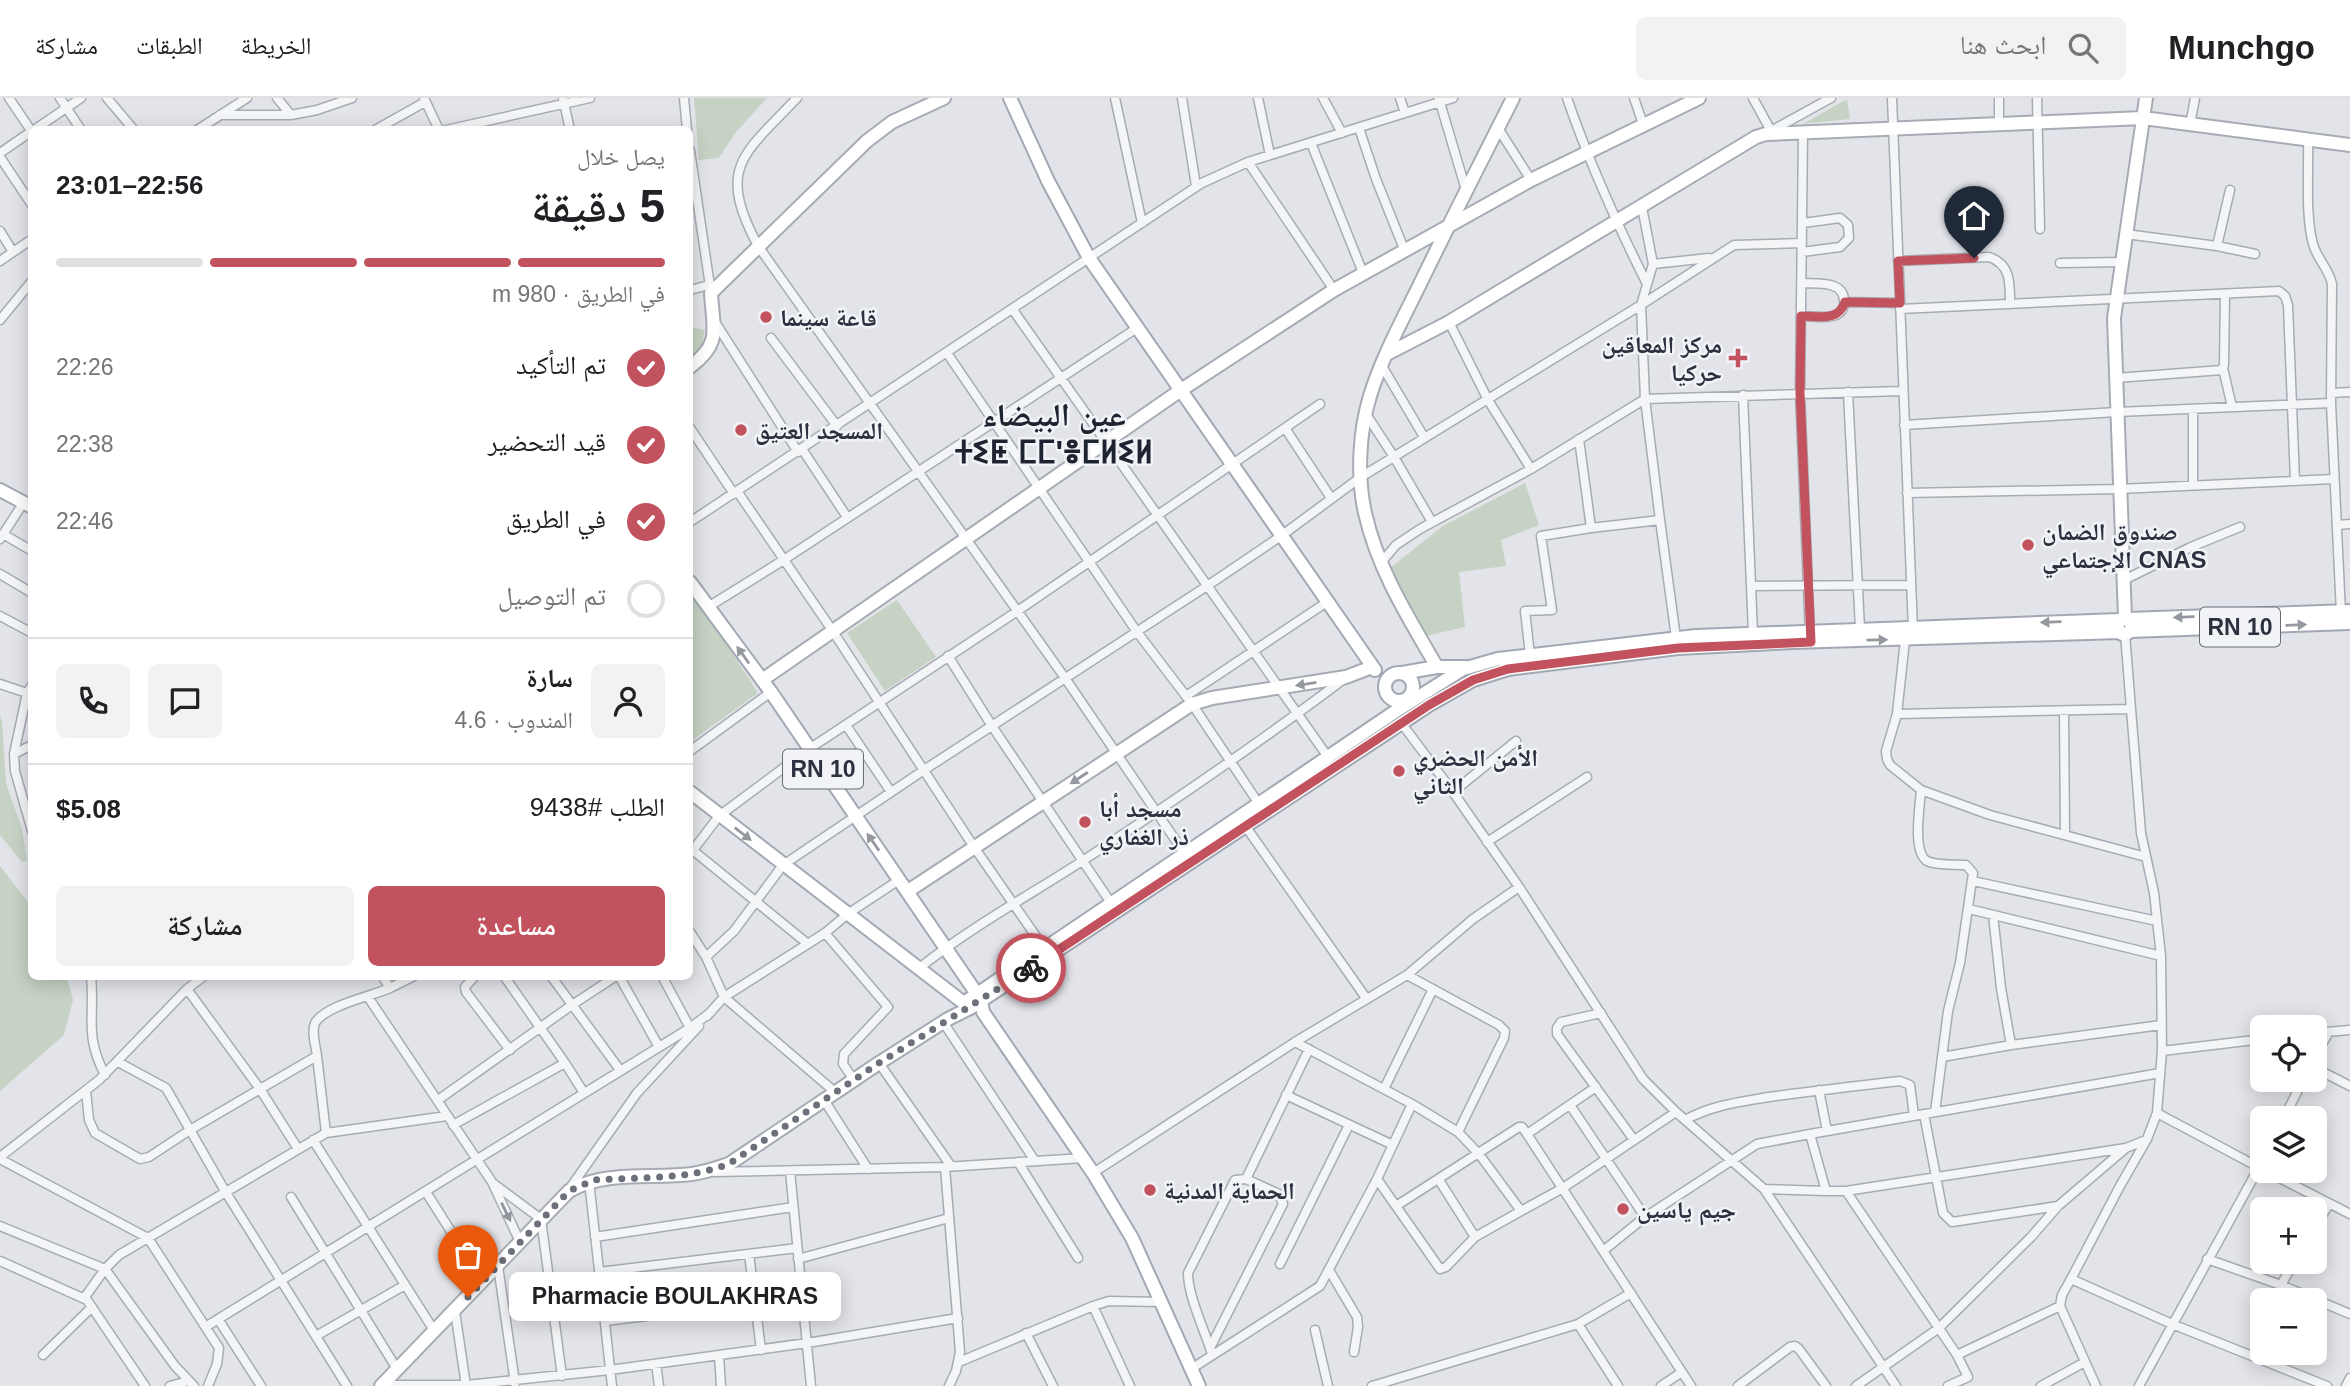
<!DOCTYPE html>
<html lang="ar">
<meta charset="utf-8">
<style>
:root{--surface:#fff;--page:#f2f2f2;--text:#202124;--muted:#757577;--line:#e0e0e0;--accent:#c2525d}
body{margin:0;font-family:Arial,"Noto Naskh Arabic","Noto Sans Tifinagh",sans-serif;background:var(--page);color:var(--text);direction:rtl;height:100vh;display:flex;flex-direction:column;font-size:26px;white-space:nowrap}
*{box-sizing:border-box;margin:0}
p{font-size:23px;color:var(--muted)}
.icon{flex:none;width:38px;height:38px;fill:none;stroke:currentColor;stroke-width:2;stroke-linecap:round;stroke-linejoin:round}
.map{position:relative;flex:1;overflow:hidden;direction:ltr}
.panel{position:absolute;left:28px;top:28px;width:665px;height:854px;display:flex;flex-direction:column;background:var(--surface);border-radius:10px;box-shadow:0 4px 18px #0003;direction:rtl}
.panel>*{flex:none}
.controls{position:absolute;left:2250px;top:917px;display:grid;gap:14px}
.controls a{display:grid;place-items:center;width:77px;height:77px;border-radius:10px;background:var(--surface);box-shadow:0 4px 18px #0003;font-size:35px}
.pin{position:absolute;display:grid;place-items:center;width:60px;height:60px;color:#fff;margin:-72px -30px;border-radius:50% 50% 50% 0;rotate:-45deg;box-shadow:0 0 7px #0007}
.pin .icon{rotate:45deg}
.courier{position:absolute;display:grid;place-items:center;width:70px;height:70px;margin:-35px;border:5px solid #c2525d;border-radius:50%;background:#fff;color:#222;box-shadow:0 2px 9px #0007}
.bubble{position:absolute;height:49px;border-radius:10px;background:var(--surface);box-shadow:0 4px 18px #0003;font-size:23px;font-weight:600;line-height:49px;text-align:center;direction:rtl}
.overview em{font-style:normal;font-weight:600}
.overview div{display:flex;flex-direction:column-reverse}
.overview{display:flex;align-items:center;justify-content:space-between;height:119px;padding:0 28px}
h1{font-size:46px;font-weight:600;line-height:52px}
.bar{display:grid;grid-template-columns:repeat(4,1fr);gap:10px 7px;align-content:center;height:84px;padding:0 28px}
.bar i{height:9px;border-radius:5px;background:var(--line)}
.bar .on{background:var(--accent)}
.bar p{grid-column:span 4}
.line{display:flex;align-items:center;gap:18px;padding:0 28px;border-top:2px solid var(--line)}
.line div{flex:1}
.round{display:grid;place-items:center;flex:none;width:74px;height:74px;border-radius:10px;background:var(--page)}
ol{padding:0 28px;list-style:none}
li{display:flex;align-items:center;gap:21px;height:77px}
li p{margin-inline-start:auto}
li .icon{padding:7px;border-radius:50%;background:var(--accent);color:#fff;stroke-width:4}
li:last-child{color:var(--muted)}
li i{width:38px;height:38px;border:4px solid var(--line);border-radius:50%}
.action{display:flex;gap:14px;margin-top:auto;padding:14px 28px}
.action a{flex:1;height:80px;border-radius:10px;background:var(--accent);color:#fff;font-size:28px;font-weight:600;line-height:80px;text-align:center}
.action a+a{background:var(--page);color:var(--text)}
header{display:flex;align-items:center;gap:42px;box-sizing:border-box;height:98px;padding:0 35px;background:var(--surface);border-bottom:2px solid var(--line)}
header strong{font-size:33px}
nav{display:flex;gap:38px;margin-inline-start:auto;font-size:24px}
.search{width:490px;height:63px;background:var(--page);display:flex;align-items:center;gap:18px;box-sizing:border-box;padding:0 24px;border-radius:10px;color:var(--muted);font-size:26px}
.map>svg:first-child{display:block}
</style>
<header>
<strong>Munchgo</strong>
<div class="search"><svg class="icon" aria-label="search" viewBox="0 0 24 24"><circle cx="10" cy="10" r="6"/><path d="M15 15l6 6"/></svg>ابحث هنا</div>
<nav><a>الخريطة</a><a>الطبقات</a><a>مشاركة</a></nav>
</header>
<div class="map">
<svg width="2350" height="1288" viewBox="0 0 2350 1288">
<rect width="100%" height="100%" fill="#e2e4e9"/>
<path fill="#c6d2c3" d="M694,0H767L736,34L719,60L699,62Z
M1847,1L1850,21L1803,26Z
M690,229L705,232L701,251L690,259Z
M1525,385L1539,427L1501,442L1506,468L1459,474L1465,529L1426,538L1390,470L1443,428Z
M690,494L695,497L758,595L690,644Z
M897,502L936,559L885,593L847,535Z
M0,618L2,623L6,685L22,731L27,763L22,764L0,737Z
M0,768L31,808L32,878L67,879L73,902L64,937L0,993Z"/>
<g fill="none" stroke-linecap="round" stroke-linejoin="round">
<g stroke="#a7abb3" stroke-width="11">
<path id="street" d="M9,0L32,34
M60,0L81,32
M107,0L134,32
M277,0L291,17L317,12L352,0
M424,0L439,32
M563,0L570,32
M684,0L687,32
M797,0C743,57 716,69 758,148L1065,580L1187,759
M1115,0L1142,125
M1182,0L1196,88
M1258,0L1270,57
M1323,0L1342,35
M1400,0L1405,15
M1567,0C1589,64 1616,124 1646,184
M1634,0L1643,26
M1753,0L1771,33
M1892,0L1913,532
M1999,0V27
M2037,0L2040,131
M1439,1L1466,92
M220,17H291
M2190,27L2195,0
M1359,30L1376,81L1404,151
M1498,30L1531,82
M34,32L81,0
M197,32L247,0
M375,32L425,4
M446,32L590,0
M1769,34L1831,0
M1803,34L1800,295L1810,537
M2308,40C2309,72 2305,117 2313,146C2317,161 2329,171 2332,186L2331,305
M1311,45L1363,175
M690,53L711,195
M0,55L32,33
M0,59L32,107
M1248,64L1334,192
M0,133L13,154
M2126,136L2217,148L2255,156
M2217,148L2230,92
M1802,154L1840,149L1849,140L1848,127L1840,120L1803,125
M0,163L32,141
M1898,163L1989,159C2011,166 2010,186 2010,206
M2060,165L2122,164
M1653,166L1709,160
M690,192L709,187
M1845,204L1900,205
M1900,211L2279,193L2285,198L2288,207L2295,383
M1013,212L1328,659
M1801,218C1811,218 1827,221 1836,217C1841,215 1845,209 1844,203C1844,182 1816,186 1802,185
M0,222L32,183
M715,224L798,354
M1449,224L1488,302L1531,371
M771,240L837,328
M947,255L1137,534L1192,606L1259,706
M1382,268L1424,339
M2223,270L2232,309
M2116,280L2222,272L2224,267L2225,196
M1848,294L1860,531
M2331,295L2350,294
M1743,297L1753,535
M2193,311V387
M1366,316L1394,359L1432,424
M1904,327L2117,314L2331,305L2341,515
M690,330L734,396
M1285,330L1331,400
M1579,341L1591,430L1660,422L1645,301L1641,207L1734,147L1802,145
M802,351L847,419
M737,393L832,532L974,749L1044,850
M1907,395L2119,391L2334,381
M1660,422L1676,540
M690,424L1202,85L1248,64L1453,0
M2337,427L2350,426
M3,436L32,453
M0,441L24,404
M1380,466L1396,447L1420,431L1531,371L1645,301L1902,293
M0,476L32,495
M2124,482L2191,449L2240,429
M1751,488L1911,487
M708,509L782,463L1137,230
M0,518L32,535
M1905,542L1897,616L2131,611
M1530,557L1525,513L1552,512L1541,438L1591,430
M948,558L992,628L1111,805
M0,586L27,595
M32,587L27,595L14,656L15,673L32,733
M1186,598L1327,504
M2064,613L2065,737
M1897,616L1886,653L1887,661L1890,667L1921,692L1990,717L2146,759
M1402,626L1453,694L1519,789L1643,981L1676,1014L1764,1091L1896,1288
M846,627L891,694
M690,653L771,594
M14,656L32,647
M1921,692C1920,708 1912,754 1927,763C1937,768 1956,766 1966,767L1973,775L1960,865L1948,913L1935,1014
M1453,694L1516,643
M1246,729L1366,900
M1487,744L1587,679
M690,750L808,846
M690,756L719,718L809,651L1016,514L1320,306
M1973,783L2157,823
M1969,811L2161,858
M1993,817L2001,890L2011,947
M690,834L706,859L724,899L835,994
M825,835L888,909L844,956L843,966L854,982
M706,859L734,833L783,767L924,672L1207,488L1281,438L1361,379L1641,207L1653,166L1642,109
M918,871C971,829 1030,797 1087,760C1174,703 1260,644 1344,581
M1407,877L1499,927L1505,933L1504,940L1458,1034
M91,878C95,919 84,937 105,977
M382,878L390,890L414,878
M475,878L465,889L466,894L510,952
M504,878L565,965
M551,878L620,972
M619,878L659,949
M662,878L690,930
M187,891L260,991L317,958C316,949 311,934 315,925C326,907 372,898 390,890
M368,899L492,1084L520,1144
M1601,915L1561,924L1557,930V936L1634,1042
M707,918L724,899L825,835L849,815L899,782
M943,924L1035,1063
M2315,935L2350,932
M1295,944L1412,1006L1458,1034L1479,1056L1521,1113L1563,1090L1676,1014
M2162,953L2263,941
M317,958L326,1035
M2315,958L2329,934
M1942,959L2011,947L2161,927
M118,964L166,990L225,1093L347,1288
M879,965L951,1068
M2315,970L2350,988
M1596,989L1527,1036L1691,1288
M1384,991L1433,891
M1819,992L1827,1033
M86,993L89,1022L95,1035L140,1061L149,1059L190,1032L260,991L298,1051
M1286,997L1393,1047
M438,1002L572,907L616,878
M824,1002L868,1071
M1570,1007L1645,1119L1757,1046L1810,1036
M2157,1015L2262,1071
M1924,1016L1943,1115L1952,1124L2058,1108
M2284,1020L2303,982
M1685,1022C1712,1007 1740,1004 1769,999C1813,993 1856,988 1900,983L1910,987L1914,1018
M453,1027L565,965L584,995
M313,1042L435,1234
M0,1059L99,982L187,891L204,878
M0,1061L148,1140L219,1250L217,1266L208,1288
M1018,1064L1078,1160
M945,1069L960,1254L956,1273L949,1288
M790,1073L811,1288
M2266,1073L2350,1116
M715,1074L945,1069L1083,1060
M1093,1075L1295,944L1407,877L1473,821L1519,789
M1246,1081L1309,951
M1377,1081L1440,1171L1446,1169L1475,1139L1521,1113
M1439,1082L1475,1139
M589,1083L612,1288
M494,1086L541,1121L562,1278
M570,1090L637,995L699,928
M1764,1091L1826,1093
M1846,1093L2126,1050L2146,1042
M426,1094L483,1184
M291,1099L397,1271
M1396,1108L1519,1029H1522L1527,1036
M0,1128L105,1171L175,1268L194,1288
M2315,1129L2329,1106
M595,1139L793,1109
M1603,1153L1645,1119
M749,1156L761,1252
M798,1161L949,1120
M2207,1161L2281,1187L2350,1216
M0,1163L87,1202L145,1288
M1280,1166L1349,1027
M498,1168L515,1285
M1329,1172L1357,1219L1358,1229L1354,1254
M599,1174L797,1150
M2071,1181L2172,1226L2327,1288
M2281,1187L2294,1164
M85,1199L105,1171L119,1157L326,1035L447,1018
M1093,1208L1109,1203L1162,1204
M455,1213L466,1288
M218,1221L261,1288
M605,1223L755,1205
M1578,1226L1618,1288
M207,1228L690,930L711,914
M1315,1232L1328,1288
M1026,1235L1053,1288
M316,1238L405,1187
M1210,1250L1283,1106L1279,1096L1246,1081L1235,1082L1188,1175C1188,1197 1203,1229 1210,1250L1212,1256
M43,1257L92,1209
M719,1257L721,1288
M1957,1257L2060,1208
M959,1264L1093,1208L1130,1288
M656,1266L659,1288
M1191,1271L1320,1188L1377,1081L1412,1006
M382,1287H466L610,1272L807,1245L958,1220
M170,1288L188,1283
M1372,1288L1578,1226L1631,1195
M1661,1288L1682,1274
M1738,1288L1790,1249L1795,1248L1799,1251L1826,1288
M1856,1288L1939,1230L2031,1139L2058,1108L2126,1050
M1948,1288L1968,1279L1957,1257L1846,1093H1826L1810,1036L2160,975
M2041,1288L2085,1264
M2096,1288L2060,1208L2062,1197L2071,1181L2120,1088L2147,1041L2157,1015L2162,953L2161,858L2154,795L2141,735L2125,536
M2139,1288L2263,1062
M2346,1288L2350,1280"/>
</g>
<g stroke="#a7abb3" stroke-width="16">
<path id="secondary" d="M1387,256L1449,224L1756,39L1766,36L2143,20L2350,47
M690,269C722,245 713,232 711,195L717,189L867,43L892,24L944,0
M2125,520L2114,220L2146,0
M1437,569C1408,519 1378,472 1365,415C1357,379 1359,334 1370,298C1382,259 1402,223 1420,186C1450,124 1482,62 1513,0
M762,582L1181,292L1334,192L1531,82L1699,0
M908,793L1192,606L1212,600L1346,579L1372,569
M381,1288L569,1093C605,1072 652,1081 692,1076C706,1074 717,1070 729,1066L879,965L948,921L970,910"/>
</g>
<g stroke="#a2a8b3" stroke-width="16">
<path id="primary" d="M1010,0L1048,83L1089,160L1375,572
M0,392L32,409
M690,484L771,594L981,902L983,914L1093,1075L1132,1140L1199,1288
M2128,521L2350,513
M2130,533L2350,525
M1385 589a14 14 0 1 1 28 0a14 14 0 1 1-28 0Z
M1402,575L1437,569H1466
M690,694L969,909
M964,905L1396,613L1463,571L1498,561L1696,538L2119,522L2125,520L2132,526V531L2128,535L2122,536L2117,531L2119,522
M970,910L1429,607L1473,582L1508,571L1678,550L1793,544L2119,534"/>
</g>
<use href="#street" stroke="#f4f5f7" stroke-width="8"/>
<use href="#secondary" stroke="#fff" stroke-width="12"/>
<use href="#primary" stroke="#fff" stroke-width="12"/>
</g>
<defs><path id="oneway-solid" d="M-6-.8H1V-3.2L6.5 0L1 3.2V.8H-6Z" transform="scale(1.75)"/></defs>
<g fill="#95989f">
<use href="#oneway-solid" transform="translate(2184 519) rotate(178)"/>
<use href="#oneway-solid" transform="translate(2051 524) rotate(178)"/>
<use href="#oneway-solid" transform="translate(2296 527) rotate(-2)"/>
<use href="#oneway-solid" transform="translate(1877 542) rotate(-1)"/>
<use href="#oneway-solid" transform="translate(743 557) rotate(-126)"/>
<use href="#oneway-solid" transform="translate(1306 586) rotate(171)"/>
<use href="#oneway-solid" transform="translate(1079 680) rotate(147)"/>
<use href="#oneway-solid" transform="translate(743 736) rotate(38)"/>
<use href="#oneway-solid" transform="translate(873 744) rotate(-125)"/>
</g>
<use fill="#90939b" href="#oneway-solid" transform="translate(506 1114) rotate(64)"/>
<g fill="none" stroke-linecap="round" stroke-linejoin="round">
<path stroke="#6b707a" stroke-width="7" stroke-dasharray="0 12.6" d="M468,1199L569,1093L594,1082C639,1079 687,1082 729,1066L879,965L1031,870"/>
<path stroke="#c2525d" stroke-width="9" d="M1031,870L1429,607L1473,582L1508,571L1678,550L1811,544L1800,295L1801,218C1819,218 1838,224 1845,204L1900,205L1898,163L1974,160"/>
</g>
<g fill="#c2525d" stroke="#f1f3f6" stroke-width="2.5">
<circle cx="766" cy="219" r="7"/>
<path d="M1734.5 249.5h7v7h7v7h-7v7h-7v-7h-7v-7h7z"/>
<circle cx="741" cy="332" r="7"/>
<circle cx="2028" cy="447" r="7"/>
<circle cx="1399" cy="673" r="7"/>
<circle cx="1085" cy="724" r="7"/>
<circle cx="1150" cy="1092" r="7"/>
<circle cx="1623" cy="1111" r="7"/>
</g>
<g text-anchor="middle" dominant-baseline="central" stroke-width="5" stroke-linejoin="round" paint-order="stroke">
<g fill="#f1f3f6" stroke="#666b76" stroke-width="2">
<rect x="2200" y="509.5" width="80" height="39" rx="5"/>
<rect x="783" y="651.5" width="80" height="39" rx="5"/>
</g>
<g font-size="23" font-weight="bold" fill="#2b313f">
<text x="2240" y="529">RN 10</text>
<text x="823" y="671">RN 10</text>
</g>
<g font-size="24" font-weight="bold" fill="#2b313f" stroke="#f1f3f6" text-anchor="start">
<text x="780" y="219">قاعة سينما</text>
<text x="1722" y="246" text-anchor="end">مركز المعاقين<tspan x="1722" dy="28">حركيا</tspan></text>
<text x="755" y="332">المسجد العتيق</text>
<text x="2042" y="433">صندوق الضمان<tspan x="2042" dy="28">الإجتماعي CNAS</tspan></text>
<text x="1413" y="659">الأمن الحضري<tspan x="1413" dy="28">الثاني</tspan></text>
<text x="1099" y="710">مسجد أبا<tspan x="1099" dy="28">ذر الغفاري</tspan></text>
<text x="1164" y="1092">الحماية المدنية</text>
<text x="1637" y="1111">جيم ياسين</text>
</g>
<g font-size="32" font-weight="bold" fill="#1d2330" stroke="#f1f3f6">
<text x="1054" y="317">عين البيضاء<tspan x="1054" dy="37">ⵜⵉⵟ ⵎⵎ'ⴻⵎⵍⵉⵍ</tspan></text>
</g>
</g>
</svg>
<div class="controls">
<a><svg class="icon" aria-label="locate" viewBox="0 0 24 24"><circle cx="12" cy="12" r="6"/><path d="M12 2v4M12 18v4M2 12h4M18 12h4"/></svg></a>
<a><svg class="icon" aria-label="layers" viewBox="0 0 24 24"><path d="M12 4l9 5-9 5-9-5zM3 14l9 5 9-5"/></svg></a>
<a>+</a>
<a>−</a>
</div>
<div class="pin" style="left:468px;top:1199px;background:#ea580c"><svg class="icon" aria-label="bag" viewBox="0 0 24 24"><path d="M5 8h14l-1 12H6zM9 8a3 3 0 0 1 6 0"/></svg></div>
<div class="pin" style="left:1974px;top:160px;background:#1f2937"><svg class="icon" aria-label="home" viewBox="0 0 24 24"><path d="M3 11l9-7 9 7M6 9v11h12V9"/></svg></div>
<div class="courier" style="left:1031px;top:870px"><svg class="icon" aria-label="bike" viewBox="0 0 24 24"><circle cx="6" cy="16" r="4"/><circle cx="18" cy="16" r="4"/><path d="M6 16l4-8h5l3 8M10 8l3 8H6M13 5h3"/></svg></div>
<div class="bubble" style="left:509px;top:1174px;width:332px">Pharmacie BOULAKHRAS</div>
<section class="panel">
<div class="overview"><div><h1>5 دقيقة</h1><p>يصل خلال</p></div><em>22:56–23:01</em></div>
<div class="bar"><i class="on"></i><i class="on"></i><i class="on"></i><i></i><p>في الطريق · 980 m</p></div>
<ol>
<li><svg class="icon" aria-label="check" viewBox="0 0 24 24"><path d="M5 12l5 5 9-10"/></svg>تم التأكيد<p>22:26</p></li>
<li><svg class="icon" aria-label="check" viewBox="0 0 24 24"><path d="M5 12l5 5 9-10"/></svg>قيد التحضير<p>22:38</p></li>
<li><svg class="icon" aria-label="check" viewBox="0 0 24 24"><path d="M5 12l5 5 9-10"/></svg>في الطريق<p>22:46</p></li>
<li><i></i>تم التوصيل</li>
</ol>
<div class="line" style="height:126px"><a class="round"><svg class="icon" aria-label="person" viewBox="0 0 24 24"><circle cx="12" cy="8" r="4"/><path d="M4 21q1-7 8-7t8 7"/></svg></a><div><b>سارة</b><p>المندوب · 4.6</p></div><a class="round"><svg class="icon" aria-label="chat" viewBox="0 0 24 24"><path d="M4 5h16v11H9l-5 4z"/></svg></a><a class="round"><svg class="icon" aria-label="phone" viewBox="0 0 24 24"><path d="M5 4h4l2 5-3 2q2 4 5 5l2-3 5 2v4C11 20 4 13 5 4z"/></svg></a></div>
<div class="line" style="height:91px"><div>الطلب #9438</div><b>$5.08</b></div>
<div class="action"><a>مساعدة</a><a>مشاركة</a></div>
</section>
</div>
